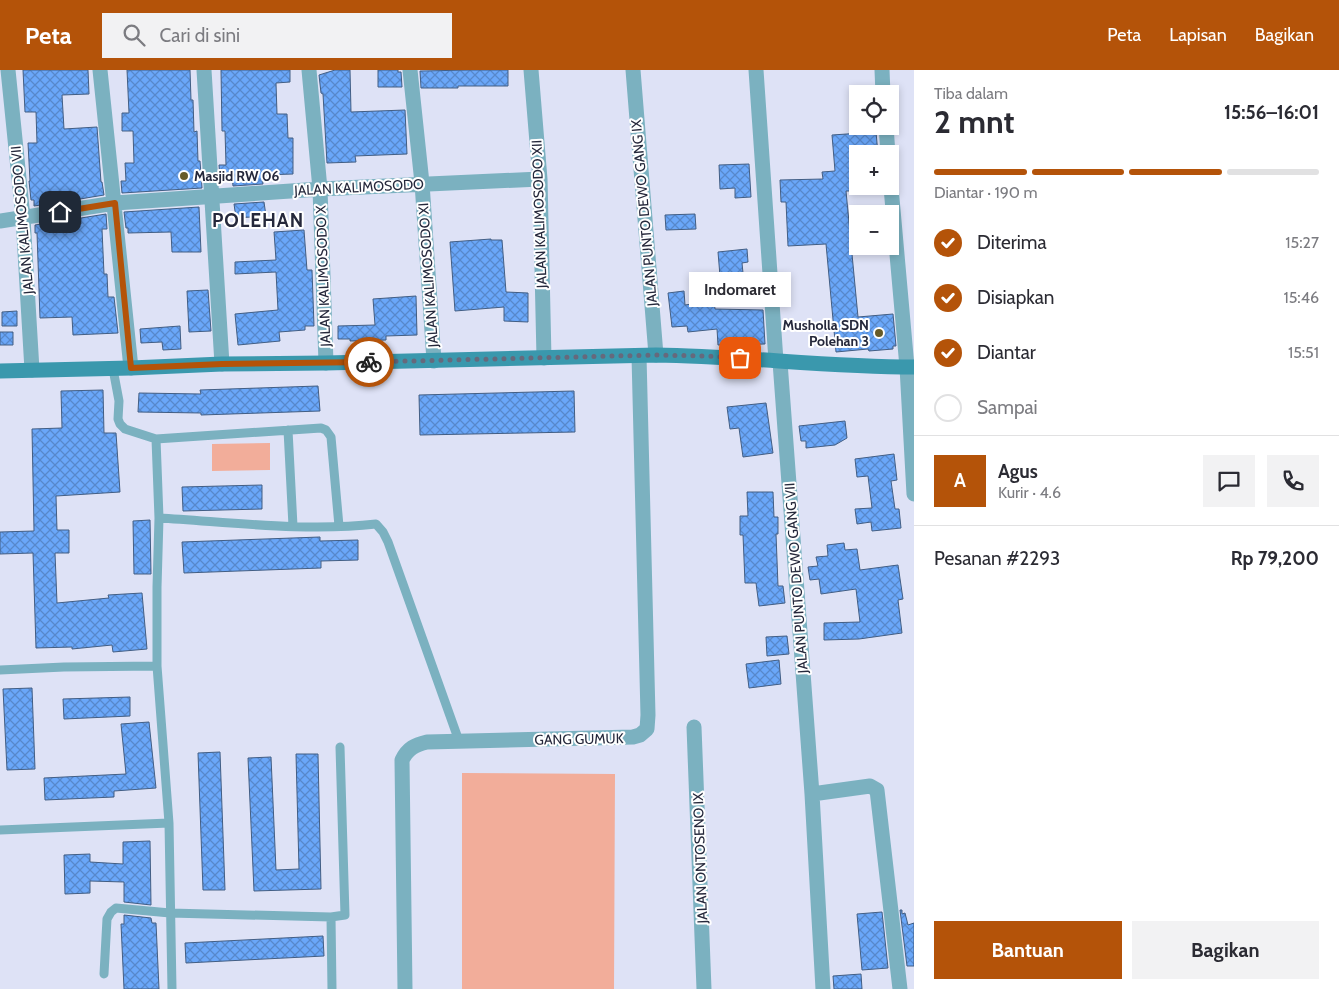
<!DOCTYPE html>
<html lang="id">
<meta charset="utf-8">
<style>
:root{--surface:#fff;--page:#f2f2f3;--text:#2b2b33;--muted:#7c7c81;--line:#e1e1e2;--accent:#b45309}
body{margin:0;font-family:Cabin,sans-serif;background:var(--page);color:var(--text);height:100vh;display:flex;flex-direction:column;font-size:19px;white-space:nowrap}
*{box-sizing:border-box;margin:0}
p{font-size:16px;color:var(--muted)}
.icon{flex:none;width:28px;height:28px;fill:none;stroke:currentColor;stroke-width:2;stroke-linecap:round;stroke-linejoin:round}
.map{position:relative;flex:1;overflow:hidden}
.sheet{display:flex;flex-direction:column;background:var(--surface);width:425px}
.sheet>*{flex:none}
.buttons{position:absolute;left:849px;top:15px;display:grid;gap:10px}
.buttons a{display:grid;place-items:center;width:50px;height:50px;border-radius:0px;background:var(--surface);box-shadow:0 2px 8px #0003;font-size:25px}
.pin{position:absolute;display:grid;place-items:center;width:42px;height:42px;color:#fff;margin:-21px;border-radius:10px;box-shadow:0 2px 8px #0006}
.courier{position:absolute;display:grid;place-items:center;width:50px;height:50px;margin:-25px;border:4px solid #b45309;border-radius:50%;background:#fff;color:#222;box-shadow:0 1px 6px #0007}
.bubble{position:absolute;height:35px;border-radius:0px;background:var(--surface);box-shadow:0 2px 8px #0003;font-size:16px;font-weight:800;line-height:35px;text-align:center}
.head em{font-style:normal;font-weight:800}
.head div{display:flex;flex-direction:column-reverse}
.head{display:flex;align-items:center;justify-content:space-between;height:85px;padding:0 20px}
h1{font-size:32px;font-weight:800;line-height:38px}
.bar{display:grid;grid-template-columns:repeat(4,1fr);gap:8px 5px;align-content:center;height:60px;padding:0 20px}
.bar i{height:6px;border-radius:4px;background:var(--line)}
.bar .current{background:var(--accent)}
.bar p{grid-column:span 4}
.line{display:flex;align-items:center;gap:12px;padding:0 20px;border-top:1px solid var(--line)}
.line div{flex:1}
.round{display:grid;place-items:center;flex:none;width:52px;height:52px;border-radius:0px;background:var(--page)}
ol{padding:0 20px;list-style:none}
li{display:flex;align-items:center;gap:15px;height:55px}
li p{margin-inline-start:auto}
li .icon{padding:5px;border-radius:50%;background:var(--accent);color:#fff;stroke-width:4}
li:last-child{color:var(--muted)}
li i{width:28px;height:28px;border:2px solid var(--line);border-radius:50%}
.button{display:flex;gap:10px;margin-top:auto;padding:10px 20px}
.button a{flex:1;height:58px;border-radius:0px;background:var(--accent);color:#fff;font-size:20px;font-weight:800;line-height:58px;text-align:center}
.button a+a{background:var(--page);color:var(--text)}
header{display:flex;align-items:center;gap:30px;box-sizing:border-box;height:70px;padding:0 25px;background:var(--accent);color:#fff}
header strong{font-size:24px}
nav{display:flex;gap:28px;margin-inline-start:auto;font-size:18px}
.search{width:350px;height:45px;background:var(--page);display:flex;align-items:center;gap:12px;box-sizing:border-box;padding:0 18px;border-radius:0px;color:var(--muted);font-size:19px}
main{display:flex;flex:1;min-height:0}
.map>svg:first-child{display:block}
</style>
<header>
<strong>Peta</strong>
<div class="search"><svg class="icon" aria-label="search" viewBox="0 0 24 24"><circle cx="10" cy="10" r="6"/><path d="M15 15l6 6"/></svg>Cari di sini</div>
<nav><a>Peta</a><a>Lapisan</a><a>Bagikan</a></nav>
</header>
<main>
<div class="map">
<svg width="914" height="919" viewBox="0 0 914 919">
<defs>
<pattern id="building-cross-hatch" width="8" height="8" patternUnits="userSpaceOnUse" patternTransform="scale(1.25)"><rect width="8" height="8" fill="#6aa7f9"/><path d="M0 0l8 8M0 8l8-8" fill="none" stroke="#5788cb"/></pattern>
</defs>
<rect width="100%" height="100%" fill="#dee2f6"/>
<path fill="#f2ad9a" d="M270,373V400L212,401V374Z
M462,703L615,704L614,919H462Z"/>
<path fill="url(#building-cross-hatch)" stroke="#425e84" d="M23,0H88L89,24L62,25L64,59L97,57L101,112H102L104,125L80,129L47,130V134L34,136V130H31L29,111H30L28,73H37L36,42H25Z
M127,0H190L191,30H193L194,62L197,61L198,91H200L202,118L122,123L121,111H126L125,93H134L133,61H122V43H129Z
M221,0H290V12L276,13L277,44H287L288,68H293V104L262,105L263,114L233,116L232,107H220L219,95H226L225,61H222Z
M335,0H350L351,42L405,40L407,84L355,86L356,92L327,93L323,24L321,23L319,5Z
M378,0H398V2H401L402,17H378Z
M471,0H508V16H458V18H421L420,1Z
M876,62L878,84H858V121H846L858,247L893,244L896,276H893V279L869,281L868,279L836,282L826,174L788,176L786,132H781L780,110L823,109L822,102L835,101L832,65Z
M749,94L751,127L735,128V118L720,119L719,95Z
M264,132L266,146L236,148L234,134Z
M199,137L201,182H172L171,162L128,163V158H126L124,142Z
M106,144L107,159H102L104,204H107L108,227H114L118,263L73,265L72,247L40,248L37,163H35V155L48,153V156L81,154V148Z
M695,144L696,159L666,160L665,145Z
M304,160L307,200H312L314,256H305V260L279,262L280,271L238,275L235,244L278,240L276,202L235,204V192L276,190L274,162Z
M491,169V170H502L506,222L528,223V252L504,251V237L455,241L450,172Z
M747,179L748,192L742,193L743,203L720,206L718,182Z
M208,220L211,261L189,262L187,221Z
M684,221L685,235L714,231L715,239L763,240L765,274L718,275L717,259L688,262L687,256L672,257L668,223Z
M416,226L417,265L386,266V270L350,271V269H338V256L375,255L373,229Z
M17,241V256H2V242Z
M180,256L181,279L163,280L162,272L141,273L140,259Z
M0,262H13V275H0Z
M318,316L320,341L201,345V343L138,342L139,323L201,324L200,320Z
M103,320L104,363H116L120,422L56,426L57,460H69V483H55L57,533L109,528L108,525L142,523L147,579L113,582L112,575L72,579V577L36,578L33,483L0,484V462L34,461L32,359L62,358L61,321Z
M574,321L575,362L420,365L419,325Z
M766,333L773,383L743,387L739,358L730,359L727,337Z
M845,351L847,368L835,375L806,378V371H801L799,356Z
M894,384L897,410L891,411L895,439H899L901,458L872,461L871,452L857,454L855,439L872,438L868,406L857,407L855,389Z
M262,415V439L183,441L182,417Z
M747,422H773L774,447H778V464H776L778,516H783L785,533L759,536L756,513H745L743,465H740V446H748Z
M150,450L151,504H134L133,451Z
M320,467V471L358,470V490L321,491V498L184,503L182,472Z
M844,473L845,480L857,479L860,500L898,495L903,529L898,530L902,563L859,569L824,570V553L860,552L856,519L821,524L819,509L810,510L808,497L818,496L816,487L828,486L827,475Z
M787,566L789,584L767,586L766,567Z
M779,590L781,614L749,618L746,594Z
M32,618L35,699L7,700L3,619Z
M130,627V646L64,649L63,629Z
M149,652L156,718L114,721V727L45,730L44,708L126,704L121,654Z
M220,682L225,820H203L198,683Z
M296,684H318L321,819L254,821L248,688L271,687L276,800L299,799Z
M150,771L151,835L124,832V812L90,811V823L65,824L64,785L90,784V792L123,794V772Z
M900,840H902V844L905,843L908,855L914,853V896H907Z
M882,842L888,898L862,900L857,844Z
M124,845L151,848L152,853H156L159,919H124L121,854H124Z
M323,866L324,886L186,893L185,873Z
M861,904L862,919H834L833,906Z"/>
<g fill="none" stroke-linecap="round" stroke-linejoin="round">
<path stroke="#7bb1c0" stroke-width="9" d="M113,299L119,331L118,349L120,354L125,359L156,369
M288,360L293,456
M159,448C229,452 307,462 376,454L383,462L388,472L459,671
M0,600L64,597L157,596
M0,760L169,753
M331,847L332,919
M104,904L107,849L111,842L116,838L170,843L331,847L345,845L340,677
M172,919L169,753L157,596V517L159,448L156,369L321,358L326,360L331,367L339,456"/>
<path stroke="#7bb1c0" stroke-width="15" d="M8,0L23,148L32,300
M100,0L131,298
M204,0L222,294
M309,0L320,119L326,293
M410,0L422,113L434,291
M531,0L540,109L544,288
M633,0L656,285
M756,0L776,291
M882,0L883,24
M886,56L888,84
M890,106L907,297L914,424
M0,151L115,133L320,119L540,109
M780,292L812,724L823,919
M694,657L704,919
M812,724L870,716L877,720L900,919
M405,919L402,690C408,678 415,675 427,672L633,667L640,665L647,659L648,645L639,286"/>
<path stroke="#3a98ad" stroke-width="15" d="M0,301L131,298L222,294L326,293L656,285C742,286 828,297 914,297"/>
</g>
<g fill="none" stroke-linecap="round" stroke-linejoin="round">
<path stroke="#66697c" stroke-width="5" stroke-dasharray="0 9" d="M369,292L656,285L705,286L740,288"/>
<path stroke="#b45309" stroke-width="6" d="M60,142L115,133L131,298L222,294L369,292"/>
</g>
<g fill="#675b28" stroke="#fff" stroke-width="2">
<circle cx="184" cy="106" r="5"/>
<circle cx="879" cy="263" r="5"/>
</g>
<g text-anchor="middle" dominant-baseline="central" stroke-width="4" stroke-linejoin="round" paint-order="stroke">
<g font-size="14" font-weight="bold" fill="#25283b" stroke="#fff" text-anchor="start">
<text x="194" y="106">Masjid RW 06</text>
<text x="869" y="255" text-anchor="end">Musholla SDN<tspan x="869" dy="16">Polehan 3</tspan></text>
</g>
<g font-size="14" fill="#25283b" stroke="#fff">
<text transform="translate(359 117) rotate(-3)">JALAN KALIMOSODO</text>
<text transform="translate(644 143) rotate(-95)">JALAN PUNTO DEWO GANG IX</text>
<text transform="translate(539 144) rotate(-92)">JALAN KALIMOSODO XII</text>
<text transform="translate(22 150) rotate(-95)">JALAN KALIMOSODO VII</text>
<text transform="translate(428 205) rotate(-94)">JALAN KALIMOSODO XI</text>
<text transform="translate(323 206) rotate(-92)">JALAN KALIMOSODO X</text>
<text transform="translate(796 508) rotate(-94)">JALAN PUNTO DEWO GANG VII</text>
<text transform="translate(579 669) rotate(-1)">GANG GUMUK</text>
<text transform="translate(700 788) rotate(-92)">JALAN ONTOSENO IX</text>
</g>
<g font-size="19" font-weight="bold" letter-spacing="1" fill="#25283b" stroke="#fff">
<text x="258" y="150">POLEHAN</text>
</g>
</g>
</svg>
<div class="buttons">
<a><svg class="icon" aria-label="locate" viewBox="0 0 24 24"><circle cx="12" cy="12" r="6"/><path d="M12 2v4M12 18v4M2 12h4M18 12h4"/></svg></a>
<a>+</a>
<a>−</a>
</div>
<div class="pin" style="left:740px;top:288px;background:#ea580c"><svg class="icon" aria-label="bag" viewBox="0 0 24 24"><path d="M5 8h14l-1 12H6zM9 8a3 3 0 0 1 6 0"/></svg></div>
<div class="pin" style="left:60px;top:142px;background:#1f2937"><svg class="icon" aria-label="home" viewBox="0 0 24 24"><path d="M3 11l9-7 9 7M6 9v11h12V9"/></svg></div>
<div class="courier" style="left:369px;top:292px"><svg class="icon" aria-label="bike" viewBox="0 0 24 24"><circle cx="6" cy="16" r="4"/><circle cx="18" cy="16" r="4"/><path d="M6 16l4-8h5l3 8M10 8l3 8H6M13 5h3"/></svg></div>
<div class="bubble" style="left:689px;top:202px;width:102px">Indomaret</div>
</div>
<section class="sheet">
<div class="head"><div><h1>2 mnt</h1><p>Tiba dalam</p></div><em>15:56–16:01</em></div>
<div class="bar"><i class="current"></i><i class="current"></i><i class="current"></i><i></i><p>Diantar · 190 m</p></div>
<ol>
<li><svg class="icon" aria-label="check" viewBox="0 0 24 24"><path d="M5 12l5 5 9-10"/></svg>Diterima<p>15:27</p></li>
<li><svg class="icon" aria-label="check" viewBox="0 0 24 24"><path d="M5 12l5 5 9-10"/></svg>Disiapkan<p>15:46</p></li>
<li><svg class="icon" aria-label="check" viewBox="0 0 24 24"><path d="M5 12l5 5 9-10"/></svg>Diantar<p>15:51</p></li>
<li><i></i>Sampai</li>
</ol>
<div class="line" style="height:90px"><b class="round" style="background:var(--accent);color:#fff">A</b><div><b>Agus</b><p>Kurir · 4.6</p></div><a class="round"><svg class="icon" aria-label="chat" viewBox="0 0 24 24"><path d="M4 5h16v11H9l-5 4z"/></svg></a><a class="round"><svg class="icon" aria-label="phone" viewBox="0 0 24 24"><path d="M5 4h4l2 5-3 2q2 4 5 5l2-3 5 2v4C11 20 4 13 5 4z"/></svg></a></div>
<div class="line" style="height:65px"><div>Pesanan #2293</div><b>Rp 79,200</b></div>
<div class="button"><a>Bantuan</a><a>Bagikan</a></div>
</section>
</main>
